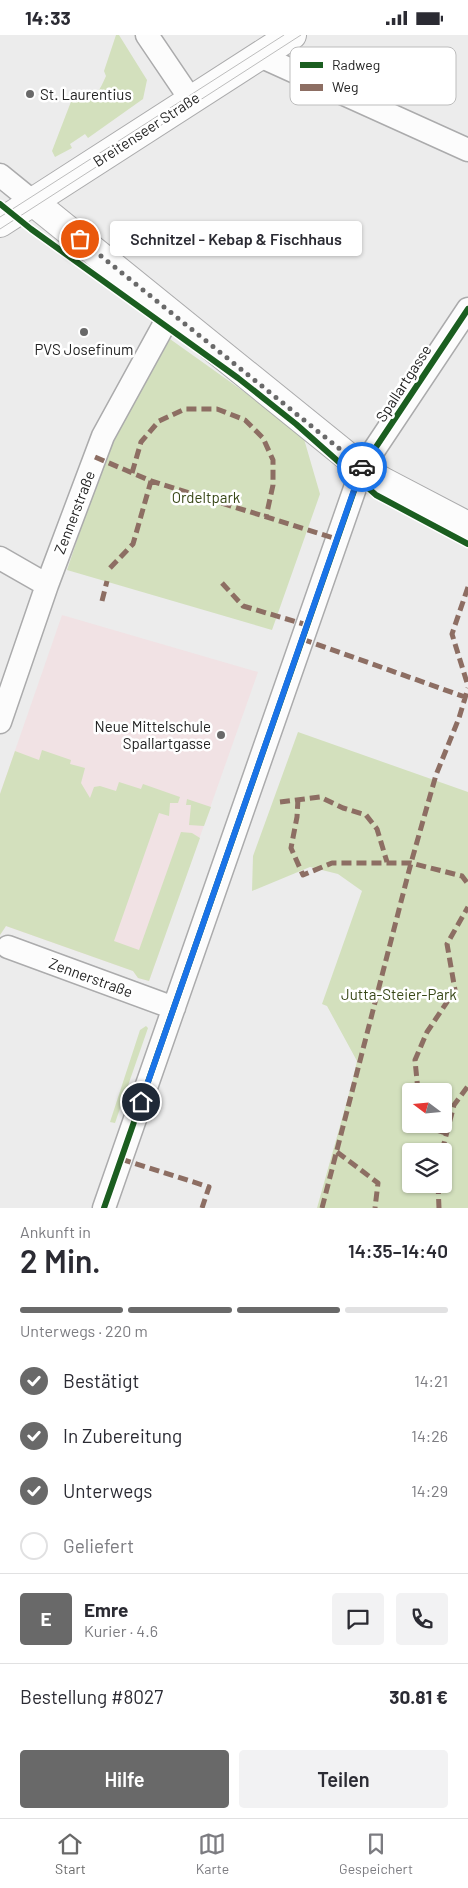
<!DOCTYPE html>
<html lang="de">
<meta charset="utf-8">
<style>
:root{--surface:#fff;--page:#f2f2f3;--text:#2b2b33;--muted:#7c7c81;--line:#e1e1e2;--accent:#696969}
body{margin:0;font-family:Barlow,sans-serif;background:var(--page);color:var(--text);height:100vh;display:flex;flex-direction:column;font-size:19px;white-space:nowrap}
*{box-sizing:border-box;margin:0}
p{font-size:16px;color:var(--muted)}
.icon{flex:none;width:28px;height:28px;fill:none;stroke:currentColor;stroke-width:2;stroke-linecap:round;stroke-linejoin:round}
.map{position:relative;height:1173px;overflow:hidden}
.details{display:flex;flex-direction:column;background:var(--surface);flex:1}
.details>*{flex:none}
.needle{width:32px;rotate:286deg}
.controls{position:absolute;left:402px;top:1048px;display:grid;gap:10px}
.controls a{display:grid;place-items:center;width:50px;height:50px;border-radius:5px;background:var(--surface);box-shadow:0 1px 4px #0004;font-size:25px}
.pin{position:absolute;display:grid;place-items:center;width:42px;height:42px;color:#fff;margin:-21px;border:2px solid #fff;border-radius:50%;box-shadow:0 1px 5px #0007}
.courier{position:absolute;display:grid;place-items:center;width:50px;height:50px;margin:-25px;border:4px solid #1a73e8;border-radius:50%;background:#fff;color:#222;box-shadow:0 1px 6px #0007}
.bubble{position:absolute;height:35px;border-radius:5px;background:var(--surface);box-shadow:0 1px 4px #0004;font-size:16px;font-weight:600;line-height:35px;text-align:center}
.headline em{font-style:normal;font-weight:600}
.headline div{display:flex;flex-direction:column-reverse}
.headline{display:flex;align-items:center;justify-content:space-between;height:85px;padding:0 20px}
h1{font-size:32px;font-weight:600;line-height:38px}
.bar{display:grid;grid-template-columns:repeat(4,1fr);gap:8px 5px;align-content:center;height:60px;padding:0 20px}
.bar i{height:6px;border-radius:4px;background:var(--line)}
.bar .active{background:var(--accent)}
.bar p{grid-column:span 4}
.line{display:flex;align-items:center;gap:12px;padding:0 20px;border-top:1px solid var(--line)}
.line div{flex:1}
.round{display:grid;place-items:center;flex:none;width:52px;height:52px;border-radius:5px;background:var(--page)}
ol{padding:0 20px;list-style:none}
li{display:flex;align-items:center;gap:15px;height:55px}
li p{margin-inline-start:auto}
li .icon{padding:5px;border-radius:50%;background:var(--accent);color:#fff;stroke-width:4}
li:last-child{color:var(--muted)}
li i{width:28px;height:28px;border:2px solid var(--line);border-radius:50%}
.cta{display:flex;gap:10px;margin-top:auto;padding:10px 20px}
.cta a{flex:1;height:58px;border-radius:5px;background:var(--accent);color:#fff;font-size:20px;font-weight:600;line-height:58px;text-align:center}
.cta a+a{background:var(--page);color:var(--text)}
.status{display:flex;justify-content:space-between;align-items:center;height:35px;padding:0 25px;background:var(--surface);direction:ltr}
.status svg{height:14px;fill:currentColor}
.tabs{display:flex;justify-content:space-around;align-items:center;height:70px;border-top:1px solid var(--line);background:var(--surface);font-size:14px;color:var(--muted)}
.tabs a{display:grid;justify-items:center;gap:2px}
.tabs .active{color:var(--accent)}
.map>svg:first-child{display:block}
</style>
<div class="status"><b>14:33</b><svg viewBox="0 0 49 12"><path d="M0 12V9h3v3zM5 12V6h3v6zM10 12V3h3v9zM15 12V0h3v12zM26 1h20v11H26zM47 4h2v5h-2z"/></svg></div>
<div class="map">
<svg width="468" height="1173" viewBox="0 0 468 1173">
<rect width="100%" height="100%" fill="#ececec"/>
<path fill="#f1e2e4" d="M62,580L258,637L149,946L138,943L133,936L6,891L0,900V759Z"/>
<path fill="#d3e0bd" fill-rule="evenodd" d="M116,0H119L147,45L143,64L88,103L85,99L70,109L72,113L55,122L52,116L72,64C95,65 97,61 106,41L104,36Z
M170,304L295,393L304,404L320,459L272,595L67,535L106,419Z
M298,697L468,757V1173H317L352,1048L357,1026L327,971L322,969L362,856L338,839L310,832L252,856L253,821ZM411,1056H444V1089H411ZM411,1116H444V1149H411Z
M42,715L71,725L70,729L85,733L81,748L90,763L94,752L100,751L116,756L119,747L141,754L143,749L180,762L178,768H170L169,781L159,778L114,906L139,915L181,797L192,798L200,803L149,946L138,943L133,936L6,891L0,900V759L15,716L39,725Z
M187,764L211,772L204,791L189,790L191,770H186Z
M146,991L148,993L115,1088L110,1087L140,995Z"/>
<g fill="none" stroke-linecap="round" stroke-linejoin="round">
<g stroke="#ababac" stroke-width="25">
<path id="minor" d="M147,0L191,65
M260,21L468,115
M0,140L32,166
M0,523L47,550
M0,687L47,550L103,401L171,277
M8,912L174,973
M104,1173L362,433L468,274"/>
</g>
<g stroke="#ababac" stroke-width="30">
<path id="tertiary" d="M32,166L362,433L382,446L468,491
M0,188L292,0"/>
</g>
<use href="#minor" stroke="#fcfcfc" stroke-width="22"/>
<use href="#tertiary" stroke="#fcfcfc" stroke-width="28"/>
<path stroke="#bdbdbd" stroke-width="1" d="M0,182L284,0
M0,194L301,0"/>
<path stroke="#8d6e63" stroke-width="5" stroke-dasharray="10 5" stroke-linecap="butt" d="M95,422L151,446L337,504
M132,438L141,407L159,386L185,374H217L245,385L263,403L273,425V450L266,482
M110,533L133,509L151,446
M222,548L243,571L307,590
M468,552L452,599L468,651
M102,566L107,546
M302,604L465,662
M298,764L297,782L291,813L303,840L332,828H411L462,841L468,849
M280,767L320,762L343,773L366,780L377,794L387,827
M418,1056L415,1025L427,997L455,955L447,909L468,872
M425,1089L426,1092L446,1098
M442,1116L454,1070L468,1051
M337,1117L378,1148L375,1173
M121,1124L209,1152L202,1173
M438,1149L439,1173
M322,1173L411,828L436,740L459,683L468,653"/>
<g stroke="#fff" stroke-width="9">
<path id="cycleway" d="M0,169L31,194L238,343L296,389L376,460L468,509
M104,1173L362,433L468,274"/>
</g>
<use href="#cycleway" stroke="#1b5e20" stroke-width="6"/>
</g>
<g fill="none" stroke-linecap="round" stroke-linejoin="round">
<path stroke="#696969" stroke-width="5" stroke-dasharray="0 9" d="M80,204L362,432"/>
<path stroke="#1a73e8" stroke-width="6" d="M141,1067L362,432"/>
</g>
<g fill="#696969" stroke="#fff" stroke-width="2">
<circle cx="30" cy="59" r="5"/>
<circle cx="84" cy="297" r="5"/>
<circle cx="221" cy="700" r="5"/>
</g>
<g text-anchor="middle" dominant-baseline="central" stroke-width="5" stroke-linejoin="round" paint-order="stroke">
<g font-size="15" fill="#232323" stroke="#fff" text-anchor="start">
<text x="40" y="59">St. Laurentius</text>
<text x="84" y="314" text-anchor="middle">PVS Josefinum</text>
<text x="211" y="691" text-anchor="end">Neue Mittelschule<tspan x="211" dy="17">Spallartgasse</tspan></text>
</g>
<g font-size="15" fill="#232323" stroke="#fff">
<text transform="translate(146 94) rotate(-33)">Breitenseer Straße</text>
<text transform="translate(403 348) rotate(-57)">Spallartgasse</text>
<text transform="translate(74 477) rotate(-69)">Zennerstraße</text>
<text transform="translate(91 942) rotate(20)">Zennerstraße</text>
</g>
<g font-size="15" fill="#374716" stroke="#fff">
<text x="206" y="462">Ordeltpark</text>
<text x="399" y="959">Jutta-Steier-Park</text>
</g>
</g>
<rect x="290" y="12" width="166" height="58" rx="8" fill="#fff" stroke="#bdbdbd" stroke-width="1"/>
<rect x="300" y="27" width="23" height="6" fill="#1b5e20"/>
<rect x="300" y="49" width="23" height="7" fill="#8d6e63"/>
<g font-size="14" fill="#232323">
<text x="332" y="35">Radweg</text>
<text x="332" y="57">Weg</text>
</g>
</svg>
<div class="controls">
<a><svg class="needle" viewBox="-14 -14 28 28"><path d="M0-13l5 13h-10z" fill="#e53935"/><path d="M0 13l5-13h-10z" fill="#7c7c81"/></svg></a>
<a><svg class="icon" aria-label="layers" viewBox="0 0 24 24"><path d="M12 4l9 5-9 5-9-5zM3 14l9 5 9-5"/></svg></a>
</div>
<div class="pin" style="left:80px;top:204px;background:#ea580c"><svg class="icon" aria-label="bag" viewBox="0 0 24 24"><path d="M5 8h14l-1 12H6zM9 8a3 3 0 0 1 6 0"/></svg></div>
<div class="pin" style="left:141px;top:1067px;background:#1f2937"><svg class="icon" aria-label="home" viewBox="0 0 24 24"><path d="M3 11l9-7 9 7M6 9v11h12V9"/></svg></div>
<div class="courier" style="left:362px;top:432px"><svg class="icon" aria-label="car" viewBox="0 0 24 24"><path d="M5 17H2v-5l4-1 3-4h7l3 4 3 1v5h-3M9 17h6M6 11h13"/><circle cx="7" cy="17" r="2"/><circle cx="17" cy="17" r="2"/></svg></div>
<div class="bubble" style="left:110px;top:186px;width:252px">Schnitzel - Kebap &amp; Fischhaus</div>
</div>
<section class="details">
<div class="headline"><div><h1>2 Min.</h1><p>Ankunft in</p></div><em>14:35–14:40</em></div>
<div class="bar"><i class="active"></i><i class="active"></i><i class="active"></i><i></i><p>Unterwegs · 220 m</p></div>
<ol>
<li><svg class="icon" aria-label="check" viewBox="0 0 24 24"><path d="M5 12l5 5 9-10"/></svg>Bestätigt<p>14:21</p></li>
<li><svg class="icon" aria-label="check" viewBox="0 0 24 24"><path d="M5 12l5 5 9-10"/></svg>In Zubereitung<p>14:26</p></li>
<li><svg class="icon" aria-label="check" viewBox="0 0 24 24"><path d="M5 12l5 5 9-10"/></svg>Unterwegs<p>14:29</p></li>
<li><i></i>Geliefert</li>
</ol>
<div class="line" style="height:90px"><b class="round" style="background:var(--accent);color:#fff">E</b><div><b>Emre</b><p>Kurier · 4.6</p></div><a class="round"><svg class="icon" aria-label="chat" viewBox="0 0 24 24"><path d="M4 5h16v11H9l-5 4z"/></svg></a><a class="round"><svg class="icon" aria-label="phone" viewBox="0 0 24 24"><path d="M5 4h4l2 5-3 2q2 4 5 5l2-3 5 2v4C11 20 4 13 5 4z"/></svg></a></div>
<div class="line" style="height:65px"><div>Bestellung #8027</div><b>30.81 €</b></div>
<div class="cta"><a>Hilfe</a><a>Teilen</a></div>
</section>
<nav class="tabs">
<a class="active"><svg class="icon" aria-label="home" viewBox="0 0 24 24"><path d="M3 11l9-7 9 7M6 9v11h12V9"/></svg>Start</a>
<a><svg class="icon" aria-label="map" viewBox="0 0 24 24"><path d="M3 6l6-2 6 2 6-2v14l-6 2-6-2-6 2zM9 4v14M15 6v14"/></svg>Karte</a>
<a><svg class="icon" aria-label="saved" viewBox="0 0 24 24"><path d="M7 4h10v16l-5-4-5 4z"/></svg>Gespeichert</a>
</nav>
